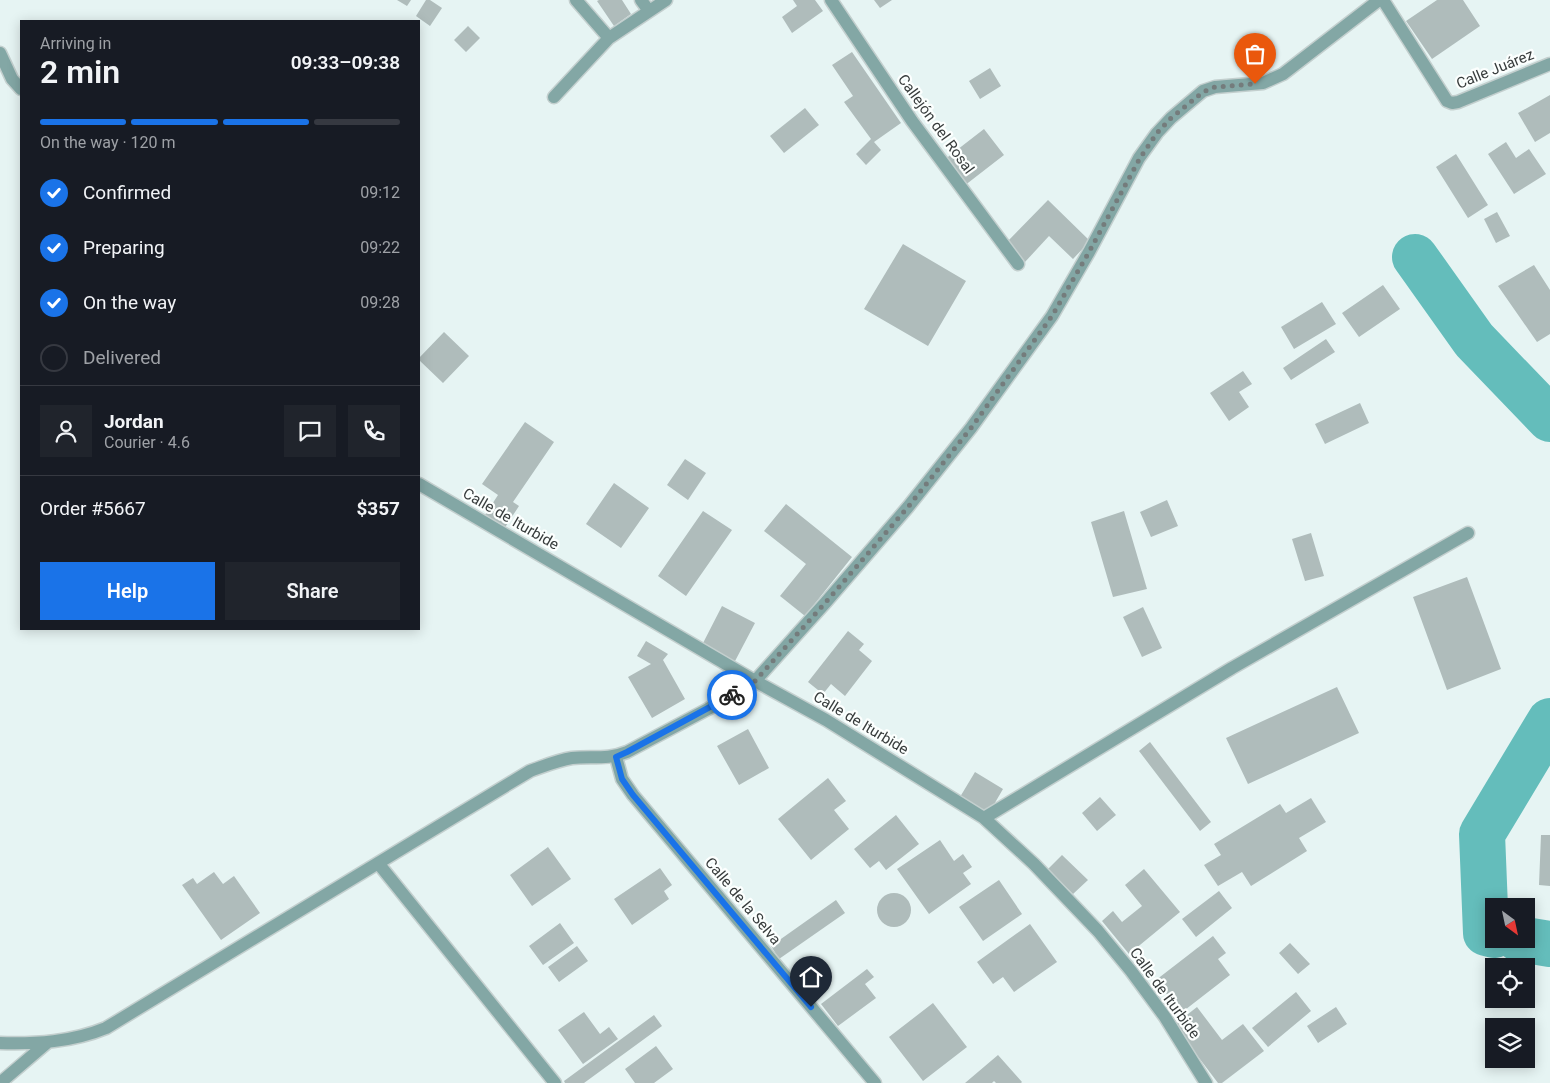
<!DOCTYPE html>
<meta charset="utf-8">
<style>
:root{--surface:#171b24;--page:#20242c;--text:#f1f3f6;--muted:#9ea1a6;--line:#363941;--accent:#1a73e8}
body{margin:0;font-family:Roboto,sans-serif;background:var(--page);color:var(--text);height:100vh;display:flex;flex-direction:column;font-size:19px;white-space:nowrap}
*{box-sizing:border-box;margin:0}
p{font-size:16px;color:var(--muted)}
.icon{flex:none;width:28px;height:28px;fill:none;stroke:currentColor;stroke-width:2;stroke-linecap:round;stroke-linejoin:round}
.map{position:relative;flex:1;overflow:hidden}
.sheet{position:absolute;left:20px;top:20px;width:400px;height:610px;display:flex;flex-direction:column;background:var(--surface);border-radius:0px;box-shadow:0 2px 12px #0003}
.sheet>*{flex:none}
.needle{width:32px;rotate:147deg}
.controls{position:absolute;left:1485px;top:898px;display:grid;gap:10px}
.controls a{display:grid;place-items:center;width:50px;height:50px;border-radius:0px;background:var(--surface);box-shadow:0 2px 12px #0003;font-size:25px}
.pin{position:absolute;display:grid;place-items:center;width:42px;height:42px;color:#fff;margin:-51px -21px;border-radius:50% 50% 50% 0;rotate:-45deg;box-shadow:0 0 5px #0007}
.pin .icon{rotate:45deg}
.courier{position:absolute;display:grid;place-items:center;width:50px;height:50px;margin:-25px;border:4px solid #1a73e8;border-radius:50%;background:#fff;color:#222;box-shadow:0 1px 6px #0007}
.head em{font-style:normal;font-weight:600}
.head div{display:flex;flex-direction:column-reverse}
.head{display:flex;align-items:center;justify-content:space-between;height:85px;padding:0 20px}
h1{font-size:32px;font-weight:600;line-height:38px}
.bar{display:grid;grid-template-columns:repeat(4,1fr);gap:8px 5px;align-content:center;height:60px;padding:0 20px}
.bar i{height:6px;border-radius:4px;background:var(--line)}
.bar .selected{background:var(--accent)}
.bar p{grid-column:span 4}
.line{display:flex;align-items:center;gap:12px;padding:0 20px;border-top:1px solid var(--line)}
.line div{flex:1}
.round{display:grid;place-items:center;flex:none;width:52px;height:52px;border-radius:0px;background:var(--page)}
ol{padding:0 20px;list-style:none}
li{display:flex;align-items:center;gap:15px;height:55px}
li p{margin-inline-start:auto}
li .icon{padding:5px;border-radius:50%;background:var(--accent);color:#fff;stroke-width:4}
li:last-child{color:var(--muted)}
li i{width:28px;height:28px;border:2px solid var(--line);border-radius:50%}
.action{display:flex;gap:10px;margin-top:auto;padding:10px 20px}
.action a{flex:1;height:58px;border-radius:0px;background:var(--accent);color:#fff;font-size:20px;font-weight:600;line-height:58px;text-align:center}
.action a+a{background:var(--page);color:var(--text)}
.map>svg:first-child{display:block}
</style>
<div class="map">
<svg width="1550" height="1083" viewBox="0 0 1550 1083">
<rect width="100%" height="100%" fill="#e6f4f3"/>
<g fill="none" stroke-linecap="round" stroke-linejoin="round">
<path stroke="#64bdbb" stroke-width="46" d="M1415,257L1474,340L1550,419
M1494,935L1486,933L1482,834L1550,721
M1519,939L1550,944"/>
</g>
<path fill="#afbcbb" d="M397,0H411L407,6Z
M426,0H430L442,8L430,26L416,16Z
M599,0H622L631,14L614,26L597,1Z
M793,0H815L823,11L792,33L782,17L797,6Z
M874,0H892L880,8Z
M1437,0H1463L1480,26L1432,59L1406,21Z
M468,26L480,38L466,52L454,40Z
M852,52L901,123L874,142L881,150L866,165L856,154L871,139L844,102L853,96L832,65Z
M990,68L1001,86L980,99L969,81Z
M1550,95V133L1535,142L1518,113Z
M805,108L819,125L784,153L770,136Z
M984,129L1004,155L964,186L944,160Z
M1506,142L1516,158L1529,149L1546,174L1514,194L1488,154Z
M1456,154L1488,205L1468,218L1436,167Z
M1048,200L1090,241L1073,259L1049,236L1025,262L1006,243Z
M1497,212L1510,236L1496,243L1484,219Z
M903,244L966,281L928,346L864,309Z
M1534,265L1550,290V334L1537,342L1498,286Z
M1383,285L1400,309L1359,337L1342,313Z
M1322,302L1336,324L1294,349L1281,327Z
M444,332L469,356L443,383L419,360V358Z
M1326,339L1335,352L1291,380L1283,368Z
M1243,371L1252,384L1239,392L1249,407L1229,421L1210,393Z
M1360,403L1369,423L1325,444L1315,424Z
M525,422L554,442L513,502L519,506L504,529L485,515L498,495L482,484Z
M685,459L706,473L688,500L667,485Z
M614,483L649,508L621,548L586,524Z
M1167,500L1178,526L1151,537L1140,512Z
M786,504L852,557L805,616L780,596L806,564L764,531Z
M703,511L732,530L686,596L658,576Z
M1124,511L1147,589L1113,597L1091,522Z
M1311,533L1324,576L1305,581L1292,539Z
M1467,577L1501,669L1447,690L1413,597Z
M722,606L755,623L734,663L701,647Z
M1143,607L1162,648L1142,657L1123,617Z
M848,631L864,644L859,650L872,661L845,696L831,684L823,694L808,682Z
M646,641L668,654L663,660L685,699L652,718L628,677L651,664L637,656Z
M1337,687L1359,733L1248,784L1226,738Z
M748,729L769,768L739,785L717,746Z
M1150,742L1211,822L1200,831L1139,751Z
M975,772L1003,789L989,813L960,797Z
M828,778L846,801L834,810L849,829L811,860L778,819Z
M1100,797L1116,815L1097,831L1082,813Z
M1311,798L1326,822L1299,838L1307,851L1251,886L1242,872L1218,886L1204,865L1221,855L1214,844L1280,804L1286,813Z
M896,815L919,844L886,870L879,861L870,868L854,849Z
M1541,835H1550V886L1539,885Z
M940,840L954,861L963,854L972,867L963,873L971,884L929,914L897,869Z
M548,847L571,879L532,906L510,875Z
M1062,855L1088,880L1073,894L1048,869Z
M660,868L672,885L664,891L669,899L632,925L614,899Z
M1144,869L1180,912L1129,954L1102,921L1113,911L1122,922L1142,906L1125,885Z
M214,872L223,884L234,876L260,913L221,940L182,885L193,878L197,884Z
M999,880L1022,914L983,941L959,907Z
M1219,891L1232,908L1196,937L1182,919Z
M877 910a17 17 0 1 1 34 0a17 17 0 1 1-34 0Z
M836,900L845,913L779,959L771,946Z
M560,923L574,943L543,965L529,946Z
M1030,924L1057,962L1014,992L1003,977L993,984L977,962Z
M1213,936L1226,953L1218,959L1230,975L1181,1013L1156,980Z
M1290,943L1310,964L1298,974L1279,953Z
M577,946L588,961L559,982L548,967Z
M867,969L874,977L865,984L876,998L838,1026L821,1004Z
M1296,992L1311,1011L1268,1047L1252,1028Z
M933,1003L967,1047L923,1081L889,1037Z
M1197,1007L1222,1040L1243,1024L1264,1051L1222,1083H1218L1174,1025Z
M1336,1007L1347,1024L1318,1043L1307,1026Z
M584,1012L600,1034L609,1027L618,1039L583,1064L558,1030Z
M654,1015L662,1026L584,1083H565L564,1081Z
M656,1046L673,1069L654,1083H635L625,1069Z
M998,1055L1022,1082L1021,1083H996L994,1081L992,1083H965Z"/>
<g fill="none" stroke-linecap="round" stroke-linejoin="round">
<g stroke="#c3cfce" stroke-width="15">
<path id="minor" d="M576,0L609,38
M641,0L649,11
M831,0L912,121L1018,264
M1383,0L1447,101L1452,103L1458,102L1550,64
M0,53L12,79L21,89
M554,97L609,38L666,0
M419,484L755,681L826,720L984,818L1034,864L1098,931L1131,971L1165,1017L1206,1083
M616,757L622,779L633,795L875,1083
M984,818L1232,668L1468,533
M378,863L555,1083
M0,1043C36,1044 72,1042 106,1028L530,771C544,766 558,760 572,758C591,756 608,760 627,752L708,709L755,681L826,602L908,507L971,428L1052,316L1089,252L1139,158L1157,133L1171,118L1203,91L1215,87L1263,83L1283,74L1379,0
M0,1083L48,1042"/>
</g>
<use href="#minor" stroke="#83a7a5" stroke-width="12"/>
</g>
<g fill="none" stroke-linecap="round" stroke-linejoin="round">
<path stroke="#747c7c" stroke-width="5" stroke-dasharray="0 9" d="M732,695L755,681L826,602L908,507L971,428L1052,316L1089,252L1140,158L1157,133L1171,118L1203,92L1215,87L1255,84"/>
<path stroke="#1a73e8" stroke-width="6" d="M732,695L627,752L616,757L622,779L633,795L811,1007"/>
</g>
<g text-anchor="middle" dominant-baseline="central" stroke-width="4.5" stroke-linejoin="round" paint-order="stroke">
<g font-size="15" fill="#373c3c" stroke="#fcfffe">
<text transform="translate(1495 69) rotate(-22)">Calle Juárez</text>
<text transform="translate(936 124) rotate(54)">Callejón del Rosal</text>
<text transform="translate(511 519) rotate(30)">Calle de Iturbide</text>
<text transform="translate(861 723) rotate(31)">Calle de Iturbide</text>
<text transform="translate(743 901) rotate(50)">Calle de la Selva</text>
<text transform="translate(1165 993) rotate(54)">Calle de Iturbide</text>
</g>
</g>
</svg>
<div class="controls">
<a><svg class="needle" viewBox="-14 -14 28 28"><path d="M0-13l5 13h-10z" fill="#e53935"/><path d="M0 13l5-13h-10z" fill="#9ea1a6"/></svg></a>
<a><svg class="icon" aria-label="locate" viewBox="0 0 24 24"><circle cx="12" cy="12" r="6"/><path d="M12 2v4M12 18v4M2 12h4M18 12h4"/></svg></a>
<a><svg class="icon" aria-label="layers" viewBox="0 0 24 24"><path d="M12 4l9 5-9 5-9-5zM3 14l9 5 9-5"/></svg></a>
</div>
<div class="pin" style="left:1255px;top:84px;background:#ea580c"><svg class="icon" aria-label="bag" viewBox="0 0 24 24"><path d="M5 8h14l-1 12H6zM9 8a3 3 0 0 1 6 0"/></svg></div>
<div class="pin" style="left:811px;top:1007px;background:#1f2937"><svg class="icon" aria-label="home" viewBox="0 0 24 24"><path d="M3 11l9-7 9 7M6 9v11h12V9"/></svg></div>
<div class="courier" style="left:732px;top:695px"><svg class="icon" aria-label="bike" viewBox="0 0 24 24"><circle cx="6" cy="16" r="4"/><circle cx="18" cy="16" r="4"/><path d="M6 16l4-8h5l3 8M10 8l3 8H6M13 5h3"/></svg></div>
<section class="sheet">
<div class="head"><div><h1>2 min</h1><p>Arriving in</p></div><em>09:33–09:38</em></div>
<div class="bar"><i class="selected"></i><i class="selected"></i><i class="selected"></i><i></i><p>On the way · 120 m</p></div>
<ol>
<li><svg class="icon" aria-label="check" viewBox="0 0 24 24"><path d="M5 12l5 5 9-10"/></svg>Confirmed<p>09:12</p></li>
<li><svg class="icon" aria-label="check" viewBox="0 0 24 24"><path d="M5 12l5 5 9-10"/></svg>Preparing<p>09:22</p></li>
<li><svg class="icon" aria-label="check" viewBox="0 0 24 24"><path d="M5 12l5 5 9-10"/></svg>On the way<p>09:28</p></li>
<li><i></i>Delivered</li>
</ol>
<div class="line" style="height:90px"><a class="round"><svg class="icon" aria-label="person" viewBox="0 0 24 24"><circle cx="12" cy="8" r="4"/><path d="M4 21q1-7 8-7t8 7"/></svg></a><div><b>Jordan</b><p>Courier · 4.6</p></div><a class="round"><svg class="icon" aria-label="chat" viewBox="0 0 24 24"><path d="M4 5h16v11H9l-5 4z"/></svg></a><a class="round"><svg class="icon" aria-label="phone" viewBox="0 0 24 24"><path d="M5 4h4l2 5-3 2q2 4 5 5l2-3 5 2v4C11 20 4 13 5 4z"/></svg></a></div>
<div class="line" style="height:65px"><div>Order #5667</div><b>$357</b></div>
<div class="action"><a>Help</a><a>Share</a></div>
</section>
</div>
